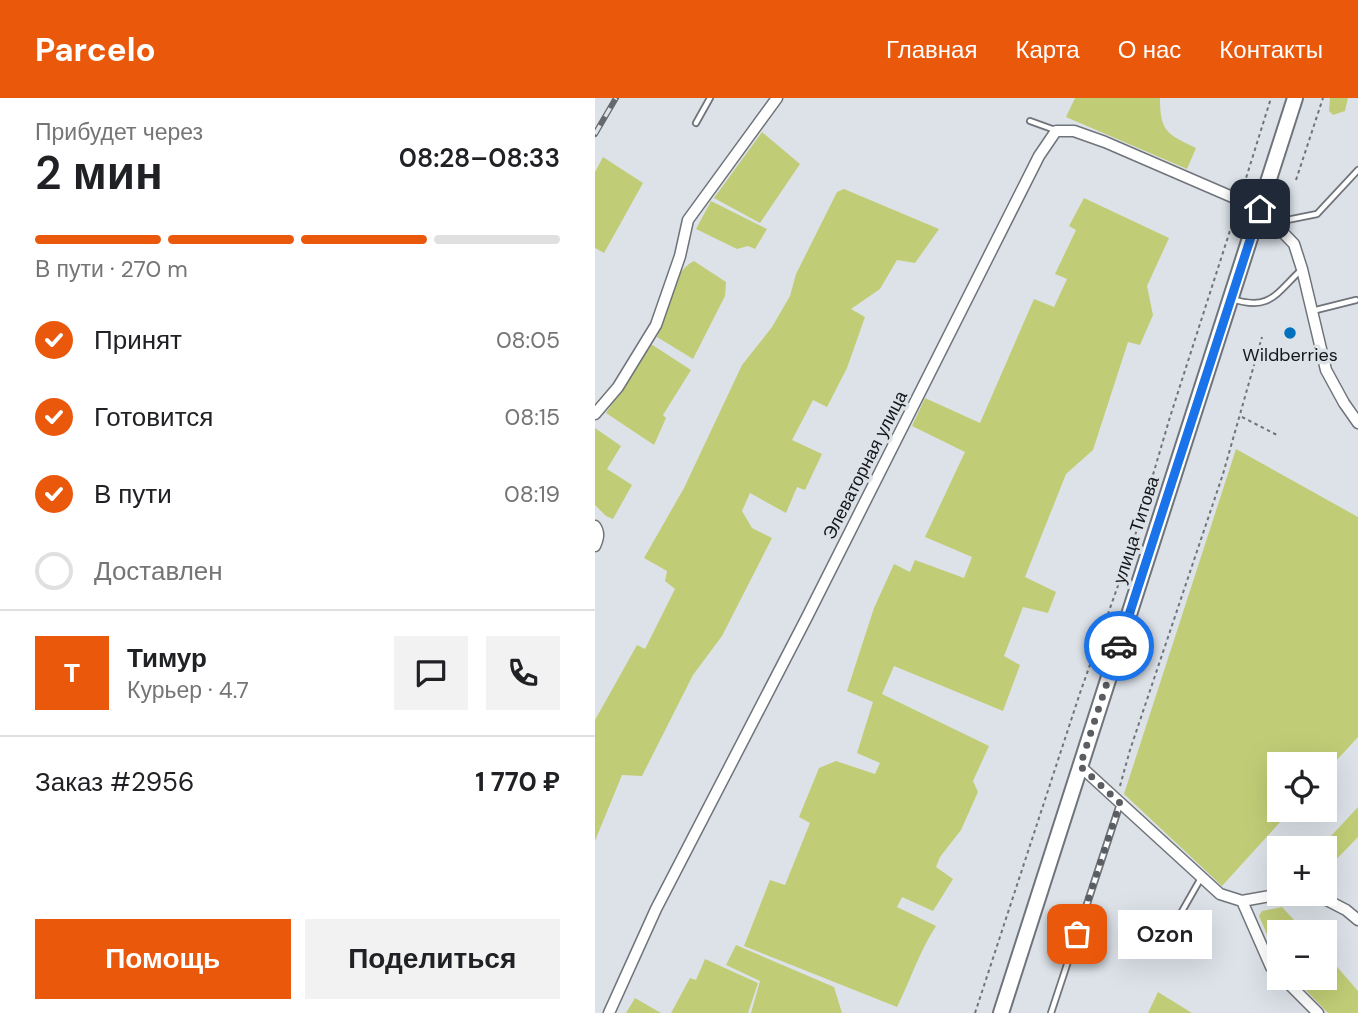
<!DOCTYPE html>
<html lang="ru">
<meta charset="utf-8">
<style>
:root{--surface:#fff;--page:#f2f2f2;--text:#202124;--muted:#757577;--line:#e0e0e0;--accent:#ea580c}
body{margin:0;font-family:"DM Sans",sans-serif;background:var(--page);color:var(--text);height:100vh;display:flex;flex-direction:column;font-size:26px;white-space:nowrap}
*{box-sizing:border-box;margin:0}
p{font-size:23px;color:var(--muted)}
.icon{flex:none;width:38px;height:38px;fill:none;stroke:currentColor;stroke-width:2;stroke-linecap:round;stroke-linejoin:round}
.map{position:relative;flex:1;overflow:hidden}
.side{display:flex;flex-direction:column;background:var(--surface);width:595px}
.side>*{flex:none}
.controls{position:absolute;left:672px;top:654px;display:grid;gap:14px}
.controls a{display:grid;place-items:center;width:70px;height:70px;border-radius:0px;background:var(--surface);box-shadow:0 7px 28px #0002;font-size:35px}
.pin{position:absolute;display:grid;place-items:center;width:60px;height:60px;color:#fff;margin:-30px;border-radius:14px;box-shadow:0 4px 10px #0006}
.courier{position:absolute;display:grid;place-items:center;width:70px;height:70px;margin:-35px;border:5px solid #1a73e8;border-radius:50%;background:#fff;color:#222;box-shadow:0 2px 9px #0007}
.bubble{position:absolute;height:49px;border-radius:0px;background:var(--surface);box-shadow:0 7px 28px #0002;font-size:23px;font-weight:600;line-height:49px;text-align:center}
.overview em{font-style:normal;font-weight:600}
.overview div{display:flex;flex-direction:column-reverse}
.overview{display:flex;align-items:center;justify-content:space-between;height:119px;padding:0 35px}
h1{font-size:46px;font-weight:600;line-height:52px}
.bar{display:grid;grid-template-columns:repeat(4,1fr);gap:10px 7px;align-content:center;height:84px;padding:0 35px}
.bar i{height:9px;border-radius:5px;background:var(--line)}
.bar .selected{background:var(--accent)}
.bar p{grid-column:span 4}
.line{display:flex;align-items:center;gap:18px;padding:0 35px;border-top:2px solid var(--line)}
.line div{flex:1}
.round{display:grid;place-items:center;flex:none;width:74px;height:74px;border-radius:0px;background:var(--page)}
ol{padding:0 35px;list-style:none}
li{display:flex;align-items:center;gap:21px;height:77px}
li p{margin-inline-start:auto}
li .icon{padding:7px;border-radius:50%;background:var(--accent);color:#fff;stroke-width:4}
li:last-child{color:var(--muted)}
li i{width:38px;height:38px;border:4px solid var(--line);border-radius:50%}
.cta{display:flex;gap:14px;margin-top:auto;padding:14px 35px}
.cta a{flex:1;height:80px;border-radius:0px;background:var(--accent);color:#fff;font-size:28px;font-weight:600;line-height:80px;text-align:center}
.cta a+a{background:var(--page);color:var(--text)}
header{display:flex;align-items:center;gap:42px;box-sizing:border-box;height:98px;padding:0 35px;background:var(--accent);color:#fff}
header strong{font-size:33px}
nav{display:flex;gap:38px;margin-inline-start:auto;font-size:24px}
main{display:flex;flex:1;min-height:0}
.map>svg:first-child{display:block}
</style>
<header>
<strong>Parcelo</strong>
<nav><a>Главная</a><a>Карта</a><a>О нас</a><a>Контакты</a></nav>
</header>
<main>
<section class="side">
<div class="overview"><div><h1>2 мин</h1><p>Прибудет через</p></div><em>08:28–08:33</em></div>
<div class="bar"><i class="selected"></i><i class="selected"></i><i class="selected"></i><i></i><p>В пути · 270 m</p></div>
<ol>
<li><svg class="icon" aria-label="check" viewBox="0 0 24 24"><path d="M5 12l5 5 9-10"/></svg>Принят<p>08:05</p></li>
<li><svg class="icon" aria-label="check" viewBox="0 0 24 24"><path d="M5 12l5 5 9-10"/></svg>Готовится<p>08:15</p></li>
<li><svg class="icon" aria-label="check" viewBox="0 0 24 24"><path d="M5 12l5 5 9-10"/></svg>В пути<p>08:19</p></li>
<li><i></i>Доставлен</li>
</ol>
<div class="line" style="height:126px"><b class="round" style="background:var(--accent);color:#fff">Т</b><div><b>Тимур</b><p>Курьер · 4.7</p></div><a class="round"><svg class="icon" aria-label="chat" viewBox="0 0 24 24"><path d="M4 5h16v11H9l-5 4z"/></svg></a><a class="round"><svg class="icon" aria-label="phone" viewBox="0 0 24 24"><path d="M5 4h4l2 5-3 2q2 4 5 5l2-3 5 2v4C11 20 4 13 5 4z"/></svg></a></div>
<div class="line" style="height:91px"><div>Заказ #2956</div><b>1 770 ₽</b></div>
<div class="cta"><a>Помощь</a><a>Поделиться</a></div>
</section>
<div class="map">
<svg width="763" height="915" viewBox="0 0 763 915">
<rect width="100%" height="100%" fill="#dce2e8"/>
<path fill="#c1cd76" d="M480,0H565C565,34 572,36 601,50L592,71L471,19Z
M735,0H753L750,13L738,17L734,13Z
M167,34L205,66L165,125L119,100Z
M8,59L48,85L9,155L0,150V74Z
M249,91L344,131L320,165L302,162L285,191L256,211L270,219L252,270L232,309L218,302L197,342L227,356L210,392L202,389L191,415L155,395L147,413L157,430L177,440L127,538L98,577L47,678L27,677L0,743V622L42,547L50,551L80,491L70,483L72,473L49,460L89,390L147,267L177,229L195,198L201,176L242,94Z
M489,100L574,140L552,188L558,217L545,247L533,244L498,352L471,376L430,479L461,494L453,515L428,509L409,558L425,567L408,613L299,568L287,596L394,648L378,683L383,694L366,732L345,759L341,769L358,781L338,813L307,799L302,809L341,828C324,854 316,881 302,909L149,848L175,782L190,787L215,725L204,719L224,670L241,663L280,676L285,665L262,655L278,604L252,593L279,510L299,466L315,474L320,462L369,480L377,459L330,439L370,354L317,328L330,300L385,325L439,201L459,209L472,181L460,176L481,132L474,128Z
M116,103L172,131L160,151L153,148L142,151L101,131Z
M99,163L131,184L130,198L98,261L62,239C74,216 74,175 99,163Z
M56,246L96,272L68,317L71,320L59,347L11,315Z
M0,330L26,348L12,371L37,387L18,421L11,418L0,407Z
M641,351L763,419V639L730,675V667H684V712H696L627,788L529,696Z
M763,709V739L730,773V751H724Z
M687,809L711,835H684V864L664,818L667,813Z
M141,847L239,889L247,915H156L165,883L131,867Z
M730,855L763,893V915H733L699,880H730Z
M110,861L163,885L153,915H76L95,880L101,882Z
M563,894L597,915H553Z
M40,900L66,915H31Z"/>
<g fill="none" stroke-linecap="round" stroke-linejoin="round">
<g stroke="#6f747a" stroke-width="8">
<path id="lane" d="M435,23L460,32
M101,25L115,0
M682,124L722,116L763,72
M637,201C674,213 680,197 705,173
M717,213L761,202
M578,829L606,780
M456,915L525,706"/>
</g>
<g stroke="#6f747a" stroke-width="13">
<path id="street" d="M0,316L23,289L61,227L85,158L93,122L182,0
M0,428C5,435 3,441 0,448
M485,668L625,796L647,803L686,796
M720,796L751,812L763,822
M647,803L676,869L684,877
M688,880L723,915
M14,915L61,811L212,519L444,58L461,33H479L510,44L665,111L699,146L707,171L731,272L749,305L763,325"/>
</g>
<g stroke="#6f747a" stroke-width="18">
<path id="secondary" d="M406,915L700,0"/>
</g>
<path stroke="#707478" stroke-width="2" stroke-dasharray="3.5 3.5" stroke-linecap="butt" d="M701,82L728,0
M647,93L676,0
M647,319L684,338
M525,688L535,652L628,376L667,239
M380,915L485,595L537,448L575,319L642,111"/>
<use href="#lane" stroke="#fff" stroke-width="4.5"/>
<use href="#street" stroke="#fff" stroke-width="10"/>
<use href="#secondary" stroke="#fff" stroke-width="14"/>
<g stroke="#65696c" stroke-width="6">
<path id="rail" d="M0,36L21,0"/>
</g>
<use href="#rail" stroke="#dce2e8" stroke-width="3.5" stroke-dasharray="10" stroke-linecap="butt"/>
</g>
<g fill="none" stroke-linecap="round" stroke-linejoin="round">
<path stroke="#5a5d61" stroke-width="7" stroke-dasharray="0 12.6" d="M482,836L525,705L485,668L524,548"/>
<path stroke="#1a73e8" stroke-width="9" d="M524,548L665,111"/>
</g>
<circle fill="#0071bc" stroke="#dce2e8" stroke-width="2.5" cx="695" cy="235" r="7"/>
<g text-anchor="middle" dominant-baseline="central" stroke-width="7" stroke-linejoin="round" paint-order="stroke">
<g font-size="18" fill="#141618" stroke="#dce2e8">
<text x="695" y="257">Wildberries</text>
</g>
<g font-size="18" fill="#141618" stroke="#dce2e8">
<text transform="translate(270 367) rotate(-63)">Элеваторная улица</text>
<text transform="translate(541 432) rotate(-72)">улица Титова</text>
</g>
</g>
</svg>
<div class="controls">
<a><svg class="icon" aria-label="locate" viewBox="0 0 24 24"><circle cx="12" cy="12" r="6"/><path d="M12 2v4M12 18v4M2 12h4M18 12h4"/></svg></a>
<a>+</a>
<a>−</a>
</div>
<div class="pin" style="left:482px;top:836px;background:#ea580c"><svg class="icon" aria-label="bag" viewBox="0 0 24 24"><path d="M5 8h14l-1 12H6zM9 8a3 3 0 0 1 6 0"/></svg></div>
<div class="pin" style="left:665px;top:111px;background:#1f2937"><svg class="icon" aria-label="home" viewBox="0 0 24 24"><path d="M3 11l9-7 9 7M6 9v11h12V9"/></svg></div>
<div class="courier" style="left:524px;top:548px"><svg class="icon" aria-label="car" viewBox="0 0 24 24"><path d="M5 17H2v-5l4-1 3-4h7l3 4 3 1v5h-3M9 17h6M6 11h13"/><circle cx="7" cy="17" r="2"/><circle cx="17" cy="17" r="2"/></svg></div>
<div class="bubble" style="left:523px;top:812px;width:94px">Ozon</div>
</div>
</main>
